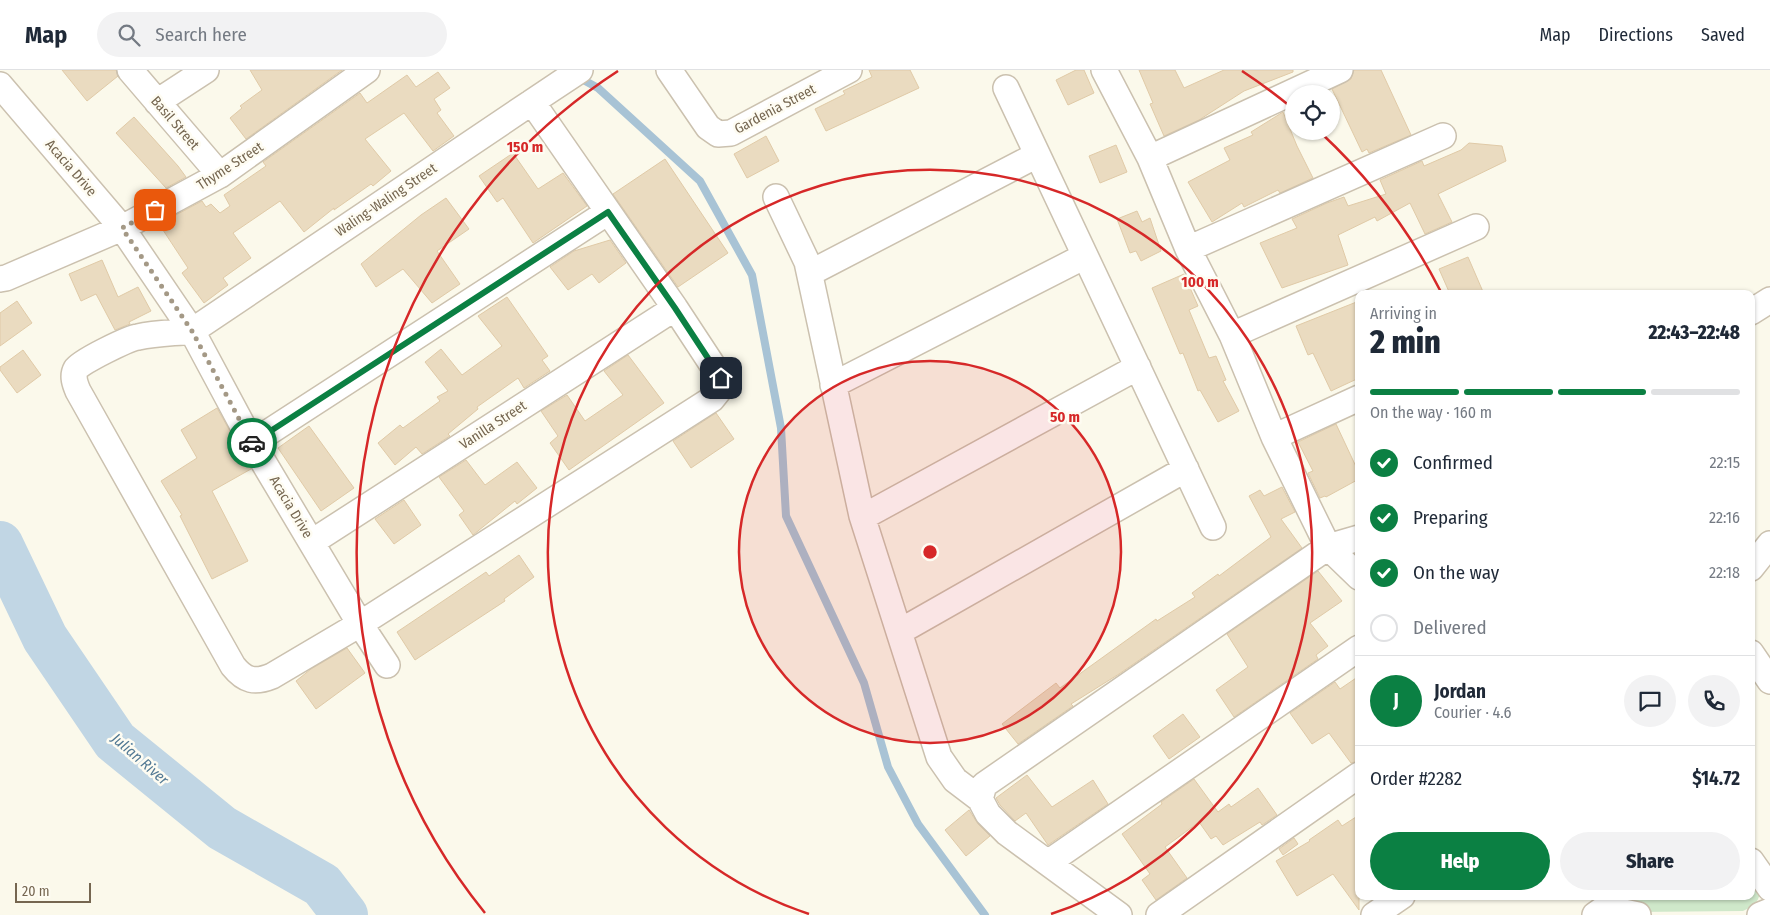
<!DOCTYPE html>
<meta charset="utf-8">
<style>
:root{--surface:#fff;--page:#f2f2f3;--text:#1f2937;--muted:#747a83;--line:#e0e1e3;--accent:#0b8043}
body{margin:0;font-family:"Fira Sans Condensed",sans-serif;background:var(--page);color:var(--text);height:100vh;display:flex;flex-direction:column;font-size:19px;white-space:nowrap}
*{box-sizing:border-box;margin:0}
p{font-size:16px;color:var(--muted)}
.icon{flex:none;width:28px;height:28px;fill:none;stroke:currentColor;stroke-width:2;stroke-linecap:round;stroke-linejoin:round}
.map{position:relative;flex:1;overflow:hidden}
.side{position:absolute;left:1355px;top:220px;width:400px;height:610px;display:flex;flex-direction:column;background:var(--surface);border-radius:10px;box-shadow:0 1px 4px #0004}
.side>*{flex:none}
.fabs{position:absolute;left:1285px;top:15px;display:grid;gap:10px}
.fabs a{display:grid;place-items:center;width:55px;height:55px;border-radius:50%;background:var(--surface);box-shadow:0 1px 4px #0004;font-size:25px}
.scale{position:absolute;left:15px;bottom:12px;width:76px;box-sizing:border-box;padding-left:5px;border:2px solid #756650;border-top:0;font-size:14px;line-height:18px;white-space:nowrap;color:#756650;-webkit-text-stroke:4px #fefcf2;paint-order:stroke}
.pin{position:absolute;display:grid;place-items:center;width:42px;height:42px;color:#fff;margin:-21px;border-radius:10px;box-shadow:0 2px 8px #0006}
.courier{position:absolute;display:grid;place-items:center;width:50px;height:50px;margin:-25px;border:4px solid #0b8043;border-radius:50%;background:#fff;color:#222;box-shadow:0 1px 6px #0007}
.overview em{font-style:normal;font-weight:800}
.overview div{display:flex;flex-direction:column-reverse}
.overview{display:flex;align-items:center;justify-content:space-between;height:85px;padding:0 15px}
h1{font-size:32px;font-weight:800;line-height:38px}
.bar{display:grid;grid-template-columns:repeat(4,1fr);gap:8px 5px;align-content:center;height:60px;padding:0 15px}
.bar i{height:6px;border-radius:4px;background:var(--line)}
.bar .on{background:var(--accent)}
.bar p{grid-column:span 4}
.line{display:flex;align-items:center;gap:12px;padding:0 15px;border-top:1px solid var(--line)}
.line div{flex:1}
.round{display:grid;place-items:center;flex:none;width:52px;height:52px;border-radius:26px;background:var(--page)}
ol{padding:0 15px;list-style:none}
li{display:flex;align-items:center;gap:15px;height:55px}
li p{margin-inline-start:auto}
li .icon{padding:5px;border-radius:50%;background:var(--accent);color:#fff;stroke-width:4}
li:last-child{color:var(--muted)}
li i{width:28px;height:28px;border:2px solid var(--line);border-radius:50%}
.button{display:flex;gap:10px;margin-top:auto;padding:10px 15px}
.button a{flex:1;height:58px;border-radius:30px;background:var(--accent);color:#fff;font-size:20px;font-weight:800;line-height:58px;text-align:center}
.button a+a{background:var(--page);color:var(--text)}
header{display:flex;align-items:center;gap:30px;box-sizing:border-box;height:70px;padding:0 25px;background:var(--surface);border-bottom:1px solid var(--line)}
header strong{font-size:24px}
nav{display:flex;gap:28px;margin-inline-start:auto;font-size:18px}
.search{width:350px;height:45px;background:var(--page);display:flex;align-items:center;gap:12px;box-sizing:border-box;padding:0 18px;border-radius:28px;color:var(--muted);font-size:19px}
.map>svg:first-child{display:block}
</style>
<header>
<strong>Map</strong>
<div class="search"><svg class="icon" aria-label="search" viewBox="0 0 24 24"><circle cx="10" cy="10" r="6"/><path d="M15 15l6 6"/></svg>Search here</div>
<nav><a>Map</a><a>Directions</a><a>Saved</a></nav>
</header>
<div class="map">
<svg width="1770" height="845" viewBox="0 0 1770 845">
<rect width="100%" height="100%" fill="#fbf9eb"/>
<path fill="#cfe8ca" d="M1751,805L1761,819C1759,831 1755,836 1743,841L1635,842L1624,826H1751Z"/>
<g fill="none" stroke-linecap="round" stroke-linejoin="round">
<path stroke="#a8c3d5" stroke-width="8" d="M578,7L598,18L700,111L752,205L781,358L786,446L864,613L888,697L918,754L985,845"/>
<path stroke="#c1d6e4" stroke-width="46" d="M0,474L45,568L115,671L222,758L322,815L345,845"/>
</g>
<path fill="#eadbc0" stroke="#e0caa7" d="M62,0H116L118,6L87,31Z
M250,0H342L246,69L230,48L242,38L240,36L262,20Z
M869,0H910L919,18L826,61L815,39L845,24L843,21L872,7Z
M1076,0H1084L1094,23L1068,35L1056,10Z
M1139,0H1175L1184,18L1224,0H1293V2L1244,21L1199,50L1164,66L1150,34L1153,33Z
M1354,0H1381L1411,65L1369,83L1367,79L1362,82L1332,19L1351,9Z
M438,2L450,18L434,29L441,40L437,43L454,66L433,81L404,43L365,69L391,101L373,116L371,114L334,140V138L304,162L280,131L233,163L251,188L223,208L228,215L204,233L182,203L188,198L159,154L202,131L206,137L211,134L220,143L230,136L224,125L266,96L263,92L360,23L367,33L407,5L416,17Z
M1283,42L1297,76L1313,108L1280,123L1278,120L1244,137L1242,133L1212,152L1188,112L1230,90L1224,78L1253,65L1251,62Z
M134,47L178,96L186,107L166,118L116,63Z
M766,66L779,91L747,108L734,84Z
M1469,73L1502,76L1506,91L1438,124L1452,152L1425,164L1410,133L1377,151L1375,147L1338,165L1348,195L1282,218L1260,173L1297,158L1292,149L1327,133L1344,127L1348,136L1386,124L1380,110L1422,91L1424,96L1461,80Z
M1116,75L1127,102L1100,113L1089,86Z
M513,83L538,119L563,103L587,136L533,173L503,128L497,132L479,106Z
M665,89L728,183L678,217L613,124Z
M446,128L469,159L437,181L460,214L432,233L403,199L376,217L361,194L421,145Z
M1137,141L1142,152L1150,148L1161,181L1141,191L1136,181L1130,183L1117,149Z
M610,170L626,193L599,213L592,204L568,220L550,197L574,181Z
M1468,187L1484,224H1450L1439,199Z
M102,190L118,227L138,217L151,241L129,252L130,254L115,260L96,224L81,231L69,204Z
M1184,204L1198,236L1189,240L1209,288L1216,286L1226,310L1223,311L1239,341L1218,352L1200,320L1198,321L1183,283L1180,284L1152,218Z
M507,227L548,286L542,290L550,301L524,318L518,308L477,337L478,339L448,364L450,366L422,384L416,377L395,395L378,373L400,355L403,358L440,331L437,327L448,321L425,292L441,279L462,305L502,276L478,246Z
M17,231L32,253L0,276V243Z
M1359,231V308L1331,321L1313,283L1308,285L1296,256Z
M23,280L41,305L17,323L0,300V297Z
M628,285L664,333L569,400L550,373L558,366L541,341L567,325L585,351L623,325L604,301Z
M217,338L251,399L212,421L248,491L212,509L180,446L182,445L161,411L197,388L181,360Z
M716,343L734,369L691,398L673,371Z
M1336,354L1359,403V409L1326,427L1325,426L1320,428L1308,403L1313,401L1298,372Z
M309,356L354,418L321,441L278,378Z
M466,390L485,415L517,392L537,418L517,434L515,431L473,465L459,445L464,441L439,407Z
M1282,417L1295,442L1281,449L1302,478L1119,604L1071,634L1073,636L1018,674L1002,654L1056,613L1060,618L1156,549L1157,551L1195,527L1192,523L1218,504L1219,506L1271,467L1249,426L1260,420L1264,426Z
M404,430L421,455L394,474L375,449Z
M519,485L534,507L504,529L505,531L415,590L397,562L486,502L489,506Z
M1318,501L1342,531L1310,553L1328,576L1316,585L1318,589L1234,647L1216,620L1248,597L1227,564Z
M347,578L365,603L316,639L296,611L311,599Z
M1359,606V691L1351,693L1329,663L1312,674L1290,643L1335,612L1340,619Z
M1183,644L1200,667L1169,689L1153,666Z
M1027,705L1052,737L1093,710L1108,734L1048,775L1026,743L1015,751L1000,735L996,728Z
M1194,709L1218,742L1229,734L1231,737L1258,718L1277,745L1262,755L1260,752L1223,775L1216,766L1211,769L1199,752L1165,777L1187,808L1156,830L1142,810L1150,804L1122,764L1162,734L1161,732Z
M969,740L978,754L990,766L966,786L945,760Z
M1359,745V840L1333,804L1297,826L1276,791L1310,771L1309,770L1338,750L1342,756Z
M1294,768L1298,774L1283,785L1279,779Z"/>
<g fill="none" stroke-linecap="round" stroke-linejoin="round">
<g stroke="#cbc1af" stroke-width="28">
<path id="minor" d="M130,0L220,105
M669,0L708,57L718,64L731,63L849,0
M0,15L122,158L192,261L252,373L360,554L387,595
M1006,18L1213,457
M157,32L206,0
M532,32L675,238L721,308L720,319L712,329L360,554L272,606C255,613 245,611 233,596L78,321C75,314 72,306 76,299C80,292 129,268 138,267C156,263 174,263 192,261L532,32L580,0
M1150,88L1340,0
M776,127L807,192L862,446L939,687L955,710L980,729L988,744L1007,763L1119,845
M1188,179L1443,66
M810,203L1037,85
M0,209L6,208L122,158L220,105L367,0
M1751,242L1770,230
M1232,265L1476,157
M833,315L1085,186
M1274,367L1359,328
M252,373L608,142
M863,447L1138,297
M1359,468L1328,477L1359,507
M312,472L675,238
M1751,498L1770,474
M899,562L1186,399
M1751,583L1770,611
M980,729L984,715L1328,477L1274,367L1232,265L1188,179L1150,88L1104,0
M1751,791L1770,818
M1049,792L1359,578
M1159,845L1359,705
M1374,845L1402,826
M1595,845L1605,838L1638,845
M1760,845L1770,841"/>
</g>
<use href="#minor" stroke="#fff" stroke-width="25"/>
</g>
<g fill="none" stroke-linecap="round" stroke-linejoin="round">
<path stroke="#a49986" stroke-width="5" stroke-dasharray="0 9" d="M155,140L122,158L192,261L252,373"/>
<path stroke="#0b8043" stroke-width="6" d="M252,373L608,142L675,238L721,308"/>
</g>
<circle cx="930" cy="482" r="191" fill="#d62828" fill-opacity=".12"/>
<g fill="none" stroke="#d62828" stroke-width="2.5">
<circle cx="930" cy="482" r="191"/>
<path d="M809 844A382 382 0 1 1 1051 844"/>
<path d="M485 843A573 573 0 0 1 618 1M1242 1A573 573 0 0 1 1291 37M1321 63A573 573 0 0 1 1441 222"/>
</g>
<g text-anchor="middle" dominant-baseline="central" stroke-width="5" stroke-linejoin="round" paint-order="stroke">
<g font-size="14" fill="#756650" stroke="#fefcf2">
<text transform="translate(775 39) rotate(-28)">Gardenia Street</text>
<text transform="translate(175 53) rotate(49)">Basil Street</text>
<text transform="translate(230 96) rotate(-33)">Thyme Street</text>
<text transform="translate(71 98) rotate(49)">Acacia Drive</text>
<text transform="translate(386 130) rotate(-34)">Waling-Waling Street</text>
<text transform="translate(493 355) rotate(-33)">Vanilla Street</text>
<text transform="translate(291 437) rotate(59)">Acacia Drive</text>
</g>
<g font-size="15" font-style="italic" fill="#527994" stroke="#fefcf2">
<text transform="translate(140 689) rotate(41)">Julian River</text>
</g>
</g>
<circle cx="930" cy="482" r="8" fill="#d62828" stroke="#fefcf2" stroke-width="2.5"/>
<g font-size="15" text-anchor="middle" font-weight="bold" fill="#d62828" stroke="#fefcf2" stroke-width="5" stroke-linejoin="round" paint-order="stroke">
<text x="525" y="82">150 m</text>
<text x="1200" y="217">100 m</text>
<text x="1065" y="352">50 m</text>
</g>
</svg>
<div class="fabs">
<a><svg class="icon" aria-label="locate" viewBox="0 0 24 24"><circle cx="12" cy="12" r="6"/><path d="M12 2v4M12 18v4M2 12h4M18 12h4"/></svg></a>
</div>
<div class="scale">20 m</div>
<div class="pin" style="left:155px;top:140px;background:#ea580c"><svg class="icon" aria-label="bag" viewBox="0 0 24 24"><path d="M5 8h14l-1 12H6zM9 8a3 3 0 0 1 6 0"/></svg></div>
<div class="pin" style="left:721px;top:308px;background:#1f2937"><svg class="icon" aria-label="home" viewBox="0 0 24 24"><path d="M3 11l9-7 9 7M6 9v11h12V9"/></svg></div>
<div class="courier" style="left:252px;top:373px"><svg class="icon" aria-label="car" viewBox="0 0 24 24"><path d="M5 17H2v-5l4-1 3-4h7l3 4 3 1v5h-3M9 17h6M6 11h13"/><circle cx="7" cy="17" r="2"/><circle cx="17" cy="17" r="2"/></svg></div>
<section class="side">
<div class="overview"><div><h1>2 min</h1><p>Arriving in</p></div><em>22:43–22:48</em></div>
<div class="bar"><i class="on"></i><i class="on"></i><i class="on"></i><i></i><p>On the way · 160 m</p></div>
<ol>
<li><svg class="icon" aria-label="check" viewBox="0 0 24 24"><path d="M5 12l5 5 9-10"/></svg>Confirmed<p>22:15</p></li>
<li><svg class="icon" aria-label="check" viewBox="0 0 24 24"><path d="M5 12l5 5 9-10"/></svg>Preparing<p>22:16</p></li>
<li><svg class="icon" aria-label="check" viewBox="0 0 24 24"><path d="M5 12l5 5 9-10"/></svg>On the way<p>22:18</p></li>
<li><i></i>Delivered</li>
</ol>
<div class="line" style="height:90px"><b class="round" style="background:var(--accent);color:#fff">J</b><div><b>Jordan</b><p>Courier · 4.6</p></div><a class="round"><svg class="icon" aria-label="chat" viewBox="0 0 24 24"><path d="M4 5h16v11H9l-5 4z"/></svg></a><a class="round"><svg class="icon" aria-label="phone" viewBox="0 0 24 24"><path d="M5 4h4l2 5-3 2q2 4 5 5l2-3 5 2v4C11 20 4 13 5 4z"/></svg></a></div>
<div class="line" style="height:65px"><div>Order #2282</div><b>$14.72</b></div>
<div class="button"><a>Help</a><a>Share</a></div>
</section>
</div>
